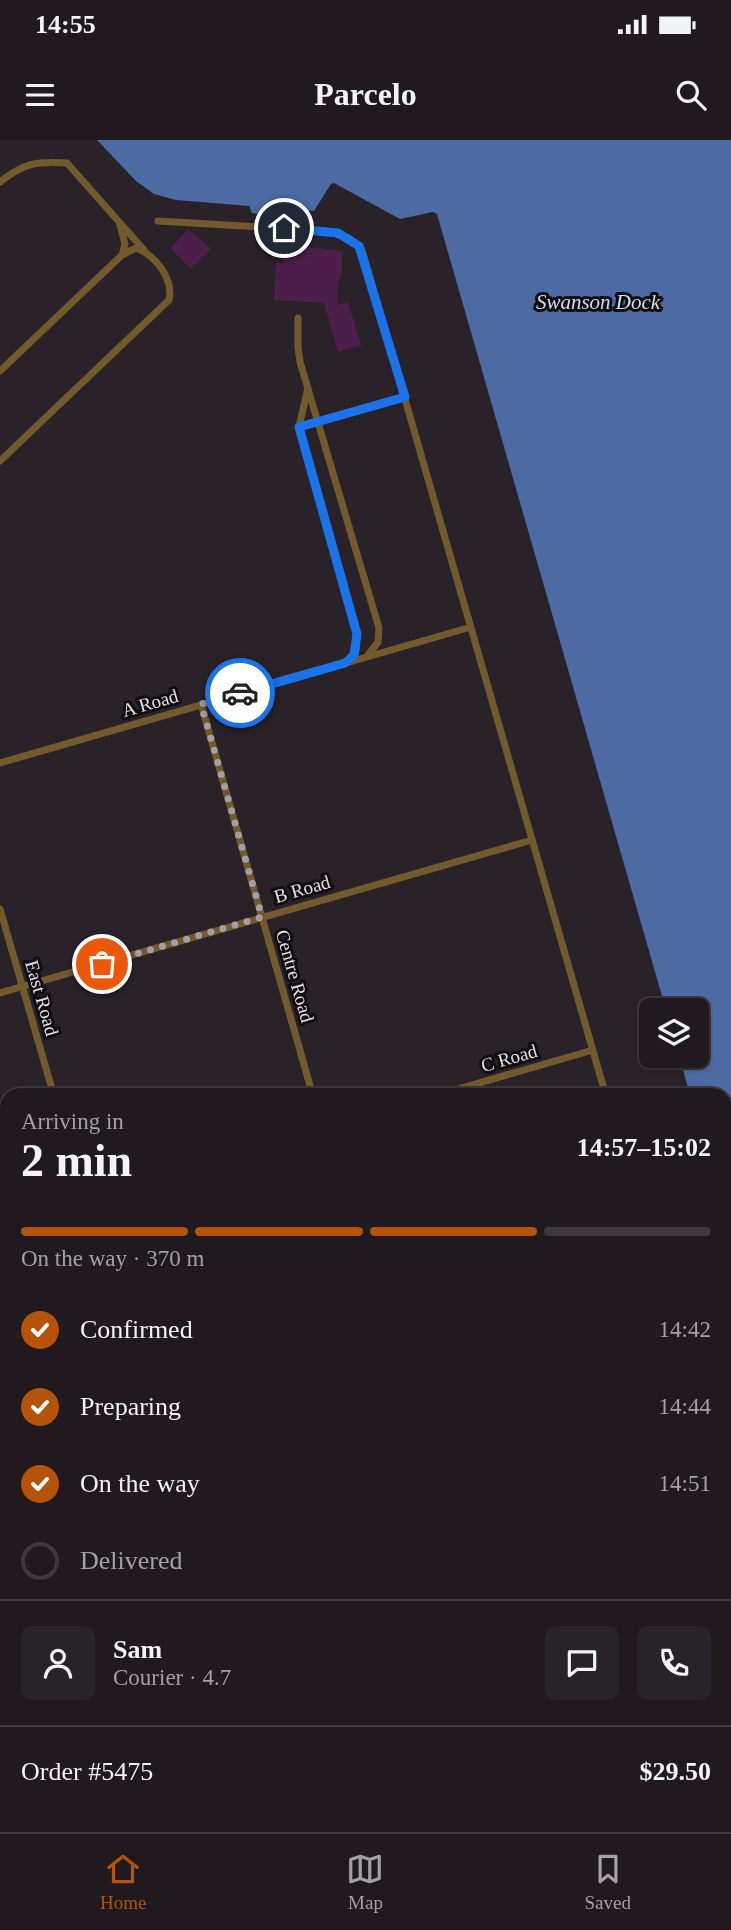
<!DOCTYPE html>
<meta charset="utf-8">
<style>
:root{--surface:#201a1f;--page:#282328;--text:#f1f3f6;--muted:#a2a1a4;--line:#3d383d;--accent:#b45309}
body{margin:0;font-family:"Times New Roman",serif;background:var(--page);color:var(--text);height:100vh;display:flex;flex-direction:column;font-size:26px;white-space:nowrap}
*{box-sizing:border-box;margin:0}
p{font-size:23px;color:var(--muted)}
.icon{flex:none;width:38px;height:38px;fill:none;stroke:currentColor;stroke-width:2;stroke-linecap:round;stroke-linejoin:round}
.map{position:relative;flex:1;overflow:hidden}
.side{position:absolute;left:0px;top:948px;width:732px;height:744px;display:flex;flex-direction:column;background:var(--surface);border-radius:21px 21px 0 0;box-shadow:0 2px 5px #0004,0 0 0 2px var(--line)}
.side>*{flex:none}
.controls{position:absolute;left:639px;top:858px;display:grid;gap:14px}
.controls a{display:grid;place-items:center;width:70px;height:70px;border-radius:10px;background:var(--surface);box-shadow:0 2px 5px #0004,0 0 0 2px var(--line);font-size:35px}
.pin{position:absolute;display:grid;place-items:center;width:60px;height:60px;color:#fff;margin:-30px;border:4px solid #fff;border-radius:50%;box-shadow:0 2px 7px #0007}
.courier{position:absolute;display:grid;place-items:center;width:70px;height:70px;margin:-35px;border:5px solid #1a73e8;border-radius:50%;background:#fff;color:#222;box-shadow:0 2px 9px #0007}
.summary em{font-style:normal;font-weight:800}
.summary div{display:flex;flex-direction:column-reverse}
.summary{display:flex;align-items:center;justify-content:space-between;height:119px;padding:0 21px}
h1{font-size:46px;font-weight:800;line-height:52px}
.bar{display:grid;grid-template-columns:repeat(4,1fr);gap:10px 7px;align-content:center;height:84px;padding:0 21px}
.bar i{height:9px;border-radius:5px;background:var(--line)}
.bar .selected{background:var(--accent)}
.bar p{grid-column:span 4}
.line{display:flex;align-items:center;gap:18px;padding:0 21px;border-top:2px solid var(--line)}
.line div{flex:1}
.round{display:grid;place-items:center;flex:none;width:74px;height:74px;border-radius:10px;background:var(--page)}
ol{padding:0 21px;list-style:none}
li{display:flex;align-items:center;gap:21px;height:77px}
li p{margin-inline-start:auto}
li .icon{padding:7px;border-radius:50%;background:var(--accent);color:#fff;stroke-width:4}
li:last-child{color:var(--muted)}
li i{width:38px;height:38px;border:4px solid var(--line);border-radius:50%}
.status{display:flex;justify-content:space-between;align-items:center;height:49px;padding:0 35px;background:var(--surface);direction:ltr}
.status svg{height:19px;fill:currentColor}
header{display:flex;justify-content:space-between;align-items:center;height:91px;padding:0 21px;background:var(--surface);font-size:32px;font-weight:800}
.tab-bar{display:flex;justify-content:space-around;align-items:center;height:98px;border-top:2px solid var(--line);background:var(--surface);font-size:19px;color:var(--muted)}
.tab-bar a{display:grid;justify-items:center;gap:4px}
.tab-bar .selected{color:var(--accent)}
.map>svg:first-child{display:block}
</style>
<div class="status"><b>14:55</b><svg viewBox="0 0 49 12"><path d="M0 12V9h3v3zM5 12V6h3v6zM10 12V3h3v9zM15 12V0h3v12zM26 1h20v11H26zM47 4h2v5h-2z"/></svg></div>
<header><svg class="icon" aria-label="menu" viewBox="0 0 24 24"><path d="M4 6h16M4 12h16M4 18h16"/></svg>Parcelo<svg class="icon" aria-label="search" viewBox="0 0 24 24"><circle cx="10" cy="10" r="6"/><path d="M15 15l6 6"/></svg></header>
<div class="map">
<svg width="731" height="1692" viewBox="0 0 731 1692">
<rect width="100%" height="100%" fill="#2a2229"/>
<path fill="#4c6aa3" d="M97,0H731V1097L724,1074V956L690,955L679,915H696V870H666L437,74L433,72L400,79L334,43L331,44L314,71L267,68L260,74L252,73L249,66L176,60L154,54L136,41Z"/>
<path fill="#4e1e4b" d="M188,89L211,109L191,129L170,108Z
M284,104L342,111V137H339L337,165L348,162L361,205L338,212L324,163L274,160L276,123H283Z"/>
<g fill="none" stroke-linecap="round" stroke-linejoin="round">
<path stroke="#735a2c" stroke-width="7" d="M0,42C24,23 36,21 67,23L144,110
M158,81L326,91L349,98L362,110L606,956
M120,85L125,104L122,115
M298,178V207L300,222L379,488L378,502L368,515
M0,231L122,115L136,108C155,115 174,139 169,160L0,321
M308,248L299,287L357,494L356,510L348,521
M299,287L405,257
M201,564L313,956
M0,623L471,487
M0,769L54,956
M0,853L532,700
M434,956L593,910
M0,1081L7,1079
M0,1312L7,1309
M724,1366L731,1388
M0,1435L7,1443
M0,1514L7,1511
M724,1584L731,1582
M0,1608L7,1644
M15,1685L16,1692
M106,1685L107,1692
M181,1685L182,1692
M3,1692L7,1677
M364,1692L376,1685"/>
</g>
<g fill="none" stroke-linecap="round" stroke-linejoin="round">
<path stroke="#a49ea4" stroke-width="7" stroke-dasharray="0 12.6" d="M102,824L262,777L201,564L240,553"/>
<path stroke="#1a73e8" stroke-width="9" d="M240,553L345,523L354,515L357,494L299,287L405,257L359,106L338,93L284,88"/>
</g>
<g text-anchor="middle" dominant-baseline="central" stroke-width="6" stroke-linejoin="round" paint-order="stroke">
<g font-size="19" fill="#e6e1e6" stroke="#100d10">
<text transform="translate(150 563) rotate(-16)">A Road</text>
<text transform="translate(302 749) rotate(-16)">B Road</text>
<text transform="translate(295 836) rotate(74)">Centre Road</text>
<text transform="translate(42 858) rotate(74)">East Road</text>
<text transform="translate(509 918) rotate(-16)">C Road</text>
</g>
<g font-size="21" font-style="italic" fill="#d4deef" stroke="#100d10">
<text x="598" y="162">Swanson Dock</text>
</g>
</g>
</svg>
<div class="controls">
<a><svg class="icon" aria-label="layers" viewBox="0 0 24 24"><path d="M12 4l9 5-9 5-9-5zM3 14l9 5 9-5"/></svg></a>
</div>
<div class="pin" style="left:102px;top:824px;background:#ea580c"><svg class="icon" aria-label="bag" viewBox="0 0 24 24"><path d="M5 8h14l-1 12H6zM9 8a3 3 0 0 1 6 0"/></svg></div>
<div class="pin" style="left:284px;top:88px;background:#1f2937"><svg class="icon" aria-label="home" viewBox="0 0 24 24"><path d="M3 11l9-7 9 7M6 9v11h12V9"/></svg></div>
<div class="courier" style="left:240px;top:553px"><svg class="icon" aria-label="car" viewBox="0 0 24 24"><path d="M5 17H2v-5l4-1 3-4h7l3 4 3 1v5h-3M9 17h6M6 11h13"/><circle cx="7" cy="17" r="2"/><circle cx="17" cy="17" r="2"/></svg></div>
<section class="side">
<div class="summary"><div><h1>2 min</h1><p>Arriving in</p></div><em>14:57–15:02</em></div>
<div class="bar"><i class="selected"></i><i class="selected"></i><i class="selected"></i><i></i><p>On the way · 370 m</p></div>
<ol>
<li><svg class="icon" aria-label="check" viewBox="0 0 24 24"><path d="M5 12l5 5 9-10"/></svg>Confirmed<p>14:42</p></li>
<li><svg class="icon" aria-label="check" viewBox="0 0 24 24"><path d="M5 12l5 5 9-10"/></svg>Preparing<p>14:44</p></li>
<li><svg class="icon" aria-label="check" viewBox="0 0 24 24"><path d="M5 12l5 5 9-10"/></svg>On the way<p>14:51</p></li>
<li><i></i>Delivered</li>
</ol>
<div class="line" style="height:126px"><a class="round"><svg class="icon" aria-label="person" viewBox="0 0 24 24"><circle cx="12" cy="8" r="4"/><path d="M4 21q1-7 8-7t8 7"/></svg></a><div><b>Sam</b><p>Courier · 4.7</p></div><a class="round"><svg class="icon" aria-label="chat" viewBox="0 0 24 24"><path d="M4 5h16v11H9l-5 4z"/></svg></a><a class="round"><svg class="icon" aria-label="phone" viewBox="0 0 24 24"><path d="M5 4h4l2 5-3 2q2 4 5 5l2-3 5 2v4C11 20 4 13 5 4z"/></svg></a></div>
<div class="line" style="height:91px"><div>Order #5475</div><b>$29.50</b></div>
</section>
</div>
<nav class="tab-bar">
<a class="selected"><svg class="icon" aria-label="home" viewBox="0 0 24 24"><path d="M3 11l9-7 9 7M6 9v11h12V9"/></svg>Home</a>
<a><svg class="icon" aria-label="map" viewBox="0 0 24 24"><path d="M3 6l6-2 6 2 6-2v14l-6 2-6-2-6 2zM9 4v14M15 6v14"/></svg>Map</a>
<a><svg class="icon" aria-label="saved" viewBox="0 0 24 24"><path d="M7 4h10v16l-5-4-5 4z"/></svg>Saved</a>
</nav>
